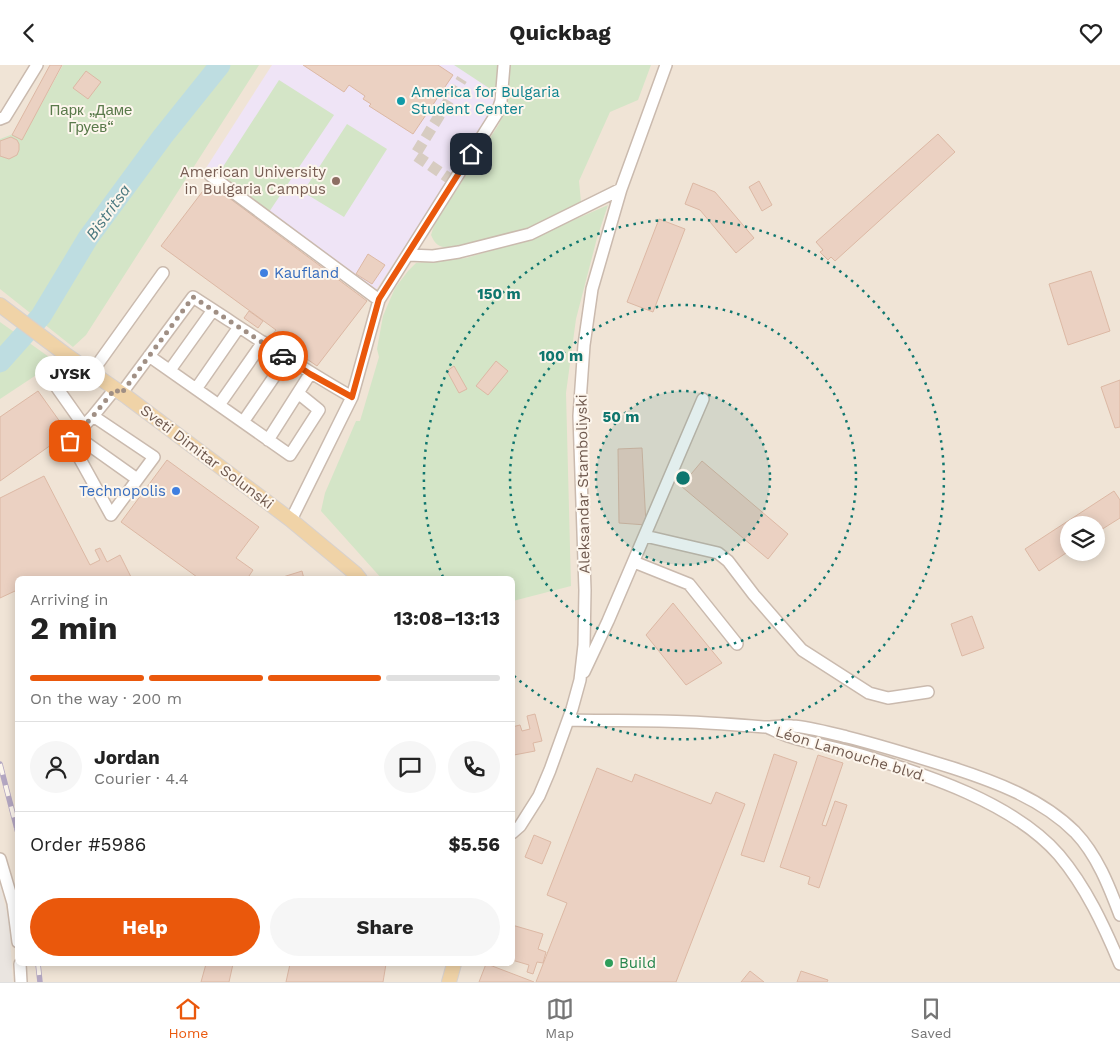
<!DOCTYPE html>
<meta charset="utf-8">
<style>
:root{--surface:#fff;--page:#f6f6f6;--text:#222;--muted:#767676;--line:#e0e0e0;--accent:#ea580c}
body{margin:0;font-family:"Work Sans",sans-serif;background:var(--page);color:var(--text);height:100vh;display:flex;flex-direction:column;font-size:19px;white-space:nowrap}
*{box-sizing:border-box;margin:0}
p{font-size:16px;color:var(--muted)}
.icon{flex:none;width:28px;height:28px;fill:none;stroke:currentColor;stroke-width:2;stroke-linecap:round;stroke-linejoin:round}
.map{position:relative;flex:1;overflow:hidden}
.panel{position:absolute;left:15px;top:511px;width:500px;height:390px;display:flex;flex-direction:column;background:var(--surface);border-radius:8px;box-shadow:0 2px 12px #0003}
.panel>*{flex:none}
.buttons{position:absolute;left:1060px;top:451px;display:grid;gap:10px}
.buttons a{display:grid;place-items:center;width:45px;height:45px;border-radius:50%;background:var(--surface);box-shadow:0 2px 12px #0003;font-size:25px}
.pin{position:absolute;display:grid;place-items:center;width:42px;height:42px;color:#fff;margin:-21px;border-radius:10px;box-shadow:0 2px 8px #0006}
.courier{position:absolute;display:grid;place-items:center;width:50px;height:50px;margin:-25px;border:4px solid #ea580c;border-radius:50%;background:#fff;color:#222;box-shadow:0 1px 6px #0007}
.bubble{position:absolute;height:35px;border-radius:18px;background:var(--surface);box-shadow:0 2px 12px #0003;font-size:16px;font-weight:700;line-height:35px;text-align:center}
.head em{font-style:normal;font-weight:700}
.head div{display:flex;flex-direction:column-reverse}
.head{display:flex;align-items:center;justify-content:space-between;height:85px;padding:0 15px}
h1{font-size:32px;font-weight:700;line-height:38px}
.bar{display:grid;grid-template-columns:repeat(4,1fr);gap:8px 5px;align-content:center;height:60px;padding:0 15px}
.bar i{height:6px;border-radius:4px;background:var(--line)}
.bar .selected{background:var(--accent)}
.bar p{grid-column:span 4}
.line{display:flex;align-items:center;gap:12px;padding:0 15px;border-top:1px solid var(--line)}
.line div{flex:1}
.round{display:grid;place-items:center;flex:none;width:52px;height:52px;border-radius:26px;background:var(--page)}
.button{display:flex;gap:10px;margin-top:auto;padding:10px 15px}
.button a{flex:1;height:58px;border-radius:30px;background:var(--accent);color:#fff;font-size:20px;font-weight:700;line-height:58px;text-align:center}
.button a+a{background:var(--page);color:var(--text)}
header{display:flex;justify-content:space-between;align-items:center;height:65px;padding:0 15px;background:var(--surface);font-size:22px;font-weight:700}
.tab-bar{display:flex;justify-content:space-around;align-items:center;height:70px;border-top:1px solid var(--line);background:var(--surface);font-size:14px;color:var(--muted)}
.tab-bar a{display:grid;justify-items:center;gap:2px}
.tab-bar .selected{color:var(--accent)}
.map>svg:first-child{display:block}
</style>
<header><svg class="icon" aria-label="back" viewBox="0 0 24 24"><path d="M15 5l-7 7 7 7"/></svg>Quickbag<svg class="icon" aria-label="heart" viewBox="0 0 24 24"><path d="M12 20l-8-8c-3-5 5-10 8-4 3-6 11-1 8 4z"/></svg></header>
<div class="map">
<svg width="1120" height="917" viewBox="0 0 1120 917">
<rect width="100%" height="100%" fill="#f9f2e7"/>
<path fill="#f0e4d6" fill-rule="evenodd" d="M0,0H1120V917H0ZM1069,460H1096V488H1069ZM18,514H512V899H18Z"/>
<path fill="#eae5e0" d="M0,819L9,856L13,917H0Z"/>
<path fill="#efe4f6" d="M272,0H499L498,29L494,42L488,55L376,225L206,103Z"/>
<path fill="#d4e5c7" d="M63,0H259L86,270L73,282L0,224V74L13,69L22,74Z
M454,0H499L498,29Z
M510,0H651L638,35L610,47L579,116L581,137L528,164L449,183C438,182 435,179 431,170L434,160L499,59L508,36Z
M279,15L334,50L269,147L217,111Z
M347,59L387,84L344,152L303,127Z
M608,140L597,173L576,254L566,328L571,521L513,536L512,514H382L321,446L325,428L356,356H360L379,292L377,284L383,251L395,223L408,206L416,198L466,193L530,174Z
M0,257L56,297L0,334Z"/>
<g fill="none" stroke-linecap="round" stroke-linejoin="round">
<path stroke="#bedde1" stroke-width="21" d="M0,297L41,251L88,173L163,71L220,0"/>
</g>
<path fill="#ebd1c2" stroke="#dcb8a4" d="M50,0H62L22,75L12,70Z
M303,0H438L453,10L413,69L369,41L371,39L363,34L365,31L349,20L344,27Z
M86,6L101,17L88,34L73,23Z
M938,69L955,87L835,196L831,192L828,195L820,187L823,185L816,177Z
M11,72L17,75L19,79V85L17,90L9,94L0,91V76Z
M759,116L772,140L762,146L749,122Z
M209,118L367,236L317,301L272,270L276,265L161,181Z
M693,118L715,127L754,173L736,188L700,145L685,139Z
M659,154L685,164L653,247L627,237Z
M368,189L385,200L372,219L356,209Z
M1091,206L1110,266L1068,280L1049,219Z
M249,246L263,256L258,263L244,253Z
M496,296L508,306L488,330L476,321Z
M454,301L467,324L459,328L447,306Z
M1120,315V362L1115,363L1101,322Z
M38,326L68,368L0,416V352Z
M642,383L646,460L619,458L618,384Z
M167,395L259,462L236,493L253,505L247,514H195L197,512L121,457Z
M702,396L788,469L768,494L681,421Z
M44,411L90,500L100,495L95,485L100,483L107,497L120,490L132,514H18V531L15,526L0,533V433Z
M1114,426L1120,435V453L1096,468V460H1069V486L1039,506L1025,484Z
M302,506L304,514H284L283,512Z
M673,538L722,598L686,620L646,570Z
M972,551L984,583L962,591L951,559Z
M535,649L542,676L533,678L535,686L514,690L512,685V662L520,660L522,666L530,664L527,651Z
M774,689L797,697L764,797L741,790Z
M818,690L843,698L822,760L826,761L835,736L847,740L819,823L808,819L810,812L780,802Z
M597,703L632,717L635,709L711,739L716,727L745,739L676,917H536L567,838L547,830Z
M534,770L551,777L542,799L525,792Z
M512,860L543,869L538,884L546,887L543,898L537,897L533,909L527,907L529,900L512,895Z
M206,899H233L229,917H201Z
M290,899H386L383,917H286Z
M486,899H487L534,917H479Z
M750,906L764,917H741Z
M801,906L828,915L827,917H797Z"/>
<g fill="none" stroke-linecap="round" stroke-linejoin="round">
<path stroke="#d7ccc1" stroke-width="11" stroke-dasharray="11 5.5" stroke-linecap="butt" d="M453,116L415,90L462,14"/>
<g stroke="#cabaae" stroke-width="14">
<path id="minor" d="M0,54L5,52L37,0
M210,110L379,235
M408,190L433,191L459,187L530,169L621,124
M149,291L290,390L319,345L298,328
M170,305L213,245
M92,307L163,208
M48,310L84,361
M196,324L239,262
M121,329L193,232C246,266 297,301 352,332
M219,340L263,277
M93,351L154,392L111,450L70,376L93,351L115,324
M243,357L287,293
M75,370L137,414
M268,375L310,309
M291,455L352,332L379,235L497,48L501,36L504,0
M645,471L718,488L728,496L754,530L802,585L869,628L888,633L928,627
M634,497L689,519L737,579
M584,607L608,556L703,334
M569,655C609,656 649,655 690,657C715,658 740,660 765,662C774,662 783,660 792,661C809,662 830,668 847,672C883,681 918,692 953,703C996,717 1042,734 1075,767C1097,790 1109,821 1120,850
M769,663C776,666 783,670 791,672C814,679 838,683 861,690C925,709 1014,738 1059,790C1086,822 1104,861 1120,899
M512,768L520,761L539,731L550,705L572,644L580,615L584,580L585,525L579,351L584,280L592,224L621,124L666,0
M0,794L13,838L18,877
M20,899L21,917"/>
</g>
<g stroke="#d7d1ce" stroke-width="16">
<path id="major" d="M0,240L65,289L127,332L291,455L356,509L360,514
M449,917L454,899"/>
</g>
<use href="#minor" stroke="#fff" stroke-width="11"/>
<use href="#major" stroke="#f0d3a7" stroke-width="14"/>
<g stroke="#b4a7c2" stroke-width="5.5">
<path id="rail" d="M0,699L18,768
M38,899L40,917"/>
</g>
<use href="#rail" stroke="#fdf6ed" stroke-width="4" stroke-dasharray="11" stroke-linecap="butt"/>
</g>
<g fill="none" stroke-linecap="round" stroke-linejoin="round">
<path stroke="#a08f84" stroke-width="5" stroke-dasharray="0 9" d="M70,376L93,351L115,324L121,329L193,232L283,291"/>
<path stroke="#ea580c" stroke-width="6" d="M283,291L310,309L352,332L379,234L471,89"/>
</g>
<circle cx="683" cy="413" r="87" fill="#0f766e" fill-opacity=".12"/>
<g fill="none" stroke="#0f766e" stroke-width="2.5" stroke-dasharray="2.5 5">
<circle cx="683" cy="413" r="87"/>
<circle cx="683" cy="413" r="173"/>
<path d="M443 512A260 260 0 1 1 514 611"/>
</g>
<circle fill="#0f9aa8" stroke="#fdf6ed" stroke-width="2" cx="401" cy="36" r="5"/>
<circle fill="#8d6e63" stroke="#fdf6ed" stroke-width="2" cx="336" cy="116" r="5"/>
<g fill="#3f7fe0" stroke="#fdf6ed" stroke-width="2">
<circle cx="264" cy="208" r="5"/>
<circle cx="176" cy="426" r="5"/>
</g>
<circle fill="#2e9e5b" stroke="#fdf6ed" stroke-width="2" cx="609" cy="898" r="5"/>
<g text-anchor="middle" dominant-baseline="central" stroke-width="4" stroke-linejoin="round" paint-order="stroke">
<g font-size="15" fill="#0d838f" stroke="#fdf6ed" text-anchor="start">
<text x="411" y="27">America for Bulgaria<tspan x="411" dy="17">Student Center</tspan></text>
</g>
<g font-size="15" fill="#5a7a4b" stroke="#fdf6ed">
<text x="91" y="45">Парк „Даме<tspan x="91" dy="17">Груев“</tspan></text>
</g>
<g font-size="15" fill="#785e54" stroke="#fdf6ed" text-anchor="end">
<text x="326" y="107">American University<tspan x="326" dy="17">in Bulgaria Campus</tspan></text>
</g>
<g font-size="15" fill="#366cbe" stroke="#fdf6ed" text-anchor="start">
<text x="274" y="208">Kaufland</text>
<text x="166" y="426" text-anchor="end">Technopolis</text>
</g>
<g font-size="15" fill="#705a4f" stroke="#fdf6ed">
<text transform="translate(207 392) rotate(37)">Sveti Dimitar Solunski</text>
<text transform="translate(583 419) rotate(-91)">Aleksandar Stamboliyski</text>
<text transform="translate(851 689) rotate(17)">Léon Lamouche blvd.</text>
</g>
<g font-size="15" fill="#27864d" stroke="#fdf6ed" text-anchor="start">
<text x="619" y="898">Build</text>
</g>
<g font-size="16" font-style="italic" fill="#4b7980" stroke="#fdf6ed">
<text transform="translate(108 147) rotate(-54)">Bistritsa</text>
</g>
</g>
<circle cx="683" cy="413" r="8" fill="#0f766e" stroke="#fdf6ed" stroke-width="2.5"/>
<g font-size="15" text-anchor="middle" font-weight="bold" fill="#0f766e" stroke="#fdf6ed" stroke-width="4" stroke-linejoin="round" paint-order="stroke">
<text x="499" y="234">150 m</text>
<text x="561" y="296">100 m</text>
<text x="621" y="357">50 m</text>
</g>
</svg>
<div class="buttons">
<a><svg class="icon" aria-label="layers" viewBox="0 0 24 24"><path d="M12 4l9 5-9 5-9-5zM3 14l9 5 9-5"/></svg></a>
</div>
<div class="pin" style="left:70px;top:376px;background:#ea580c"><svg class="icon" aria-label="bag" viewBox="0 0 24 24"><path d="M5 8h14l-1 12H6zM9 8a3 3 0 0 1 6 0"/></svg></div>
<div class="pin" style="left:471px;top:89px;background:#1f2937"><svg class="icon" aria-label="home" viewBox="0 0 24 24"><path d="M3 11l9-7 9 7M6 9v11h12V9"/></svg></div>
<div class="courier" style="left:283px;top:291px"><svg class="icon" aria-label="car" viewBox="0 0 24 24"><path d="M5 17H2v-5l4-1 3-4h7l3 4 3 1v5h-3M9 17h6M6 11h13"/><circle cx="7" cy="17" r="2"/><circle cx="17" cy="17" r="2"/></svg></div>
<div class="bubble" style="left:35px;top:291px;width:70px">JYSK</div>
<section class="panel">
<div class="head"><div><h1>2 min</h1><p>Arriving in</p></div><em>13:08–13:13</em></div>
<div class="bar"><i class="selected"></i><i class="selected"></i><i class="selected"></i><i></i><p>On the way · 200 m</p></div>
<div class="line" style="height:90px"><a class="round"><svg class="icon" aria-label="person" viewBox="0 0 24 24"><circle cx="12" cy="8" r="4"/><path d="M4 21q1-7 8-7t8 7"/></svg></a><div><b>Jordan</b><p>Courier · 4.4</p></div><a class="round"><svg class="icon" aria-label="chat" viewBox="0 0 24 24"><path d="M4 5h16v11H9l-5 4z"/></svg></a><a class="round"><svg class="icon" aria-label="phone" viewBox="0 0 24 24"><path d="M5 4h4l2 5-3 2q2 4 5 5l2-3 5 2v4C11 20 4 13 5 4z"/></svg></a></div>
<div class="line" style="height:65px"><div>Order #5986</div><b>$5.56</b></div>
<div class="button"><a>Help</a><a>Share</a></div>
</section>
</div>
<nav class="tab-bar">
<a class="selected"><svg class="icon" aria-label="home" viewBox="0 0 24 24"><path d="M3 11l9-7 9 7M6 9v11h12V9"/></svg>Home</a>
<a><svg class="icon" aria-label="map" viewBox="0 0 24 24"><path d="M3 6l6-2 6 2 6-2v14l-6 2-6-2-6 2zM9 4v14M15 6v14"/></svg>Map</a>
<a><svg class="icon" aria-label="saved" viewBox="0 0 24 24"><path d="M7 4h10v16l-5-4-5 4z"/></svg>Saved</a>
</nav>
